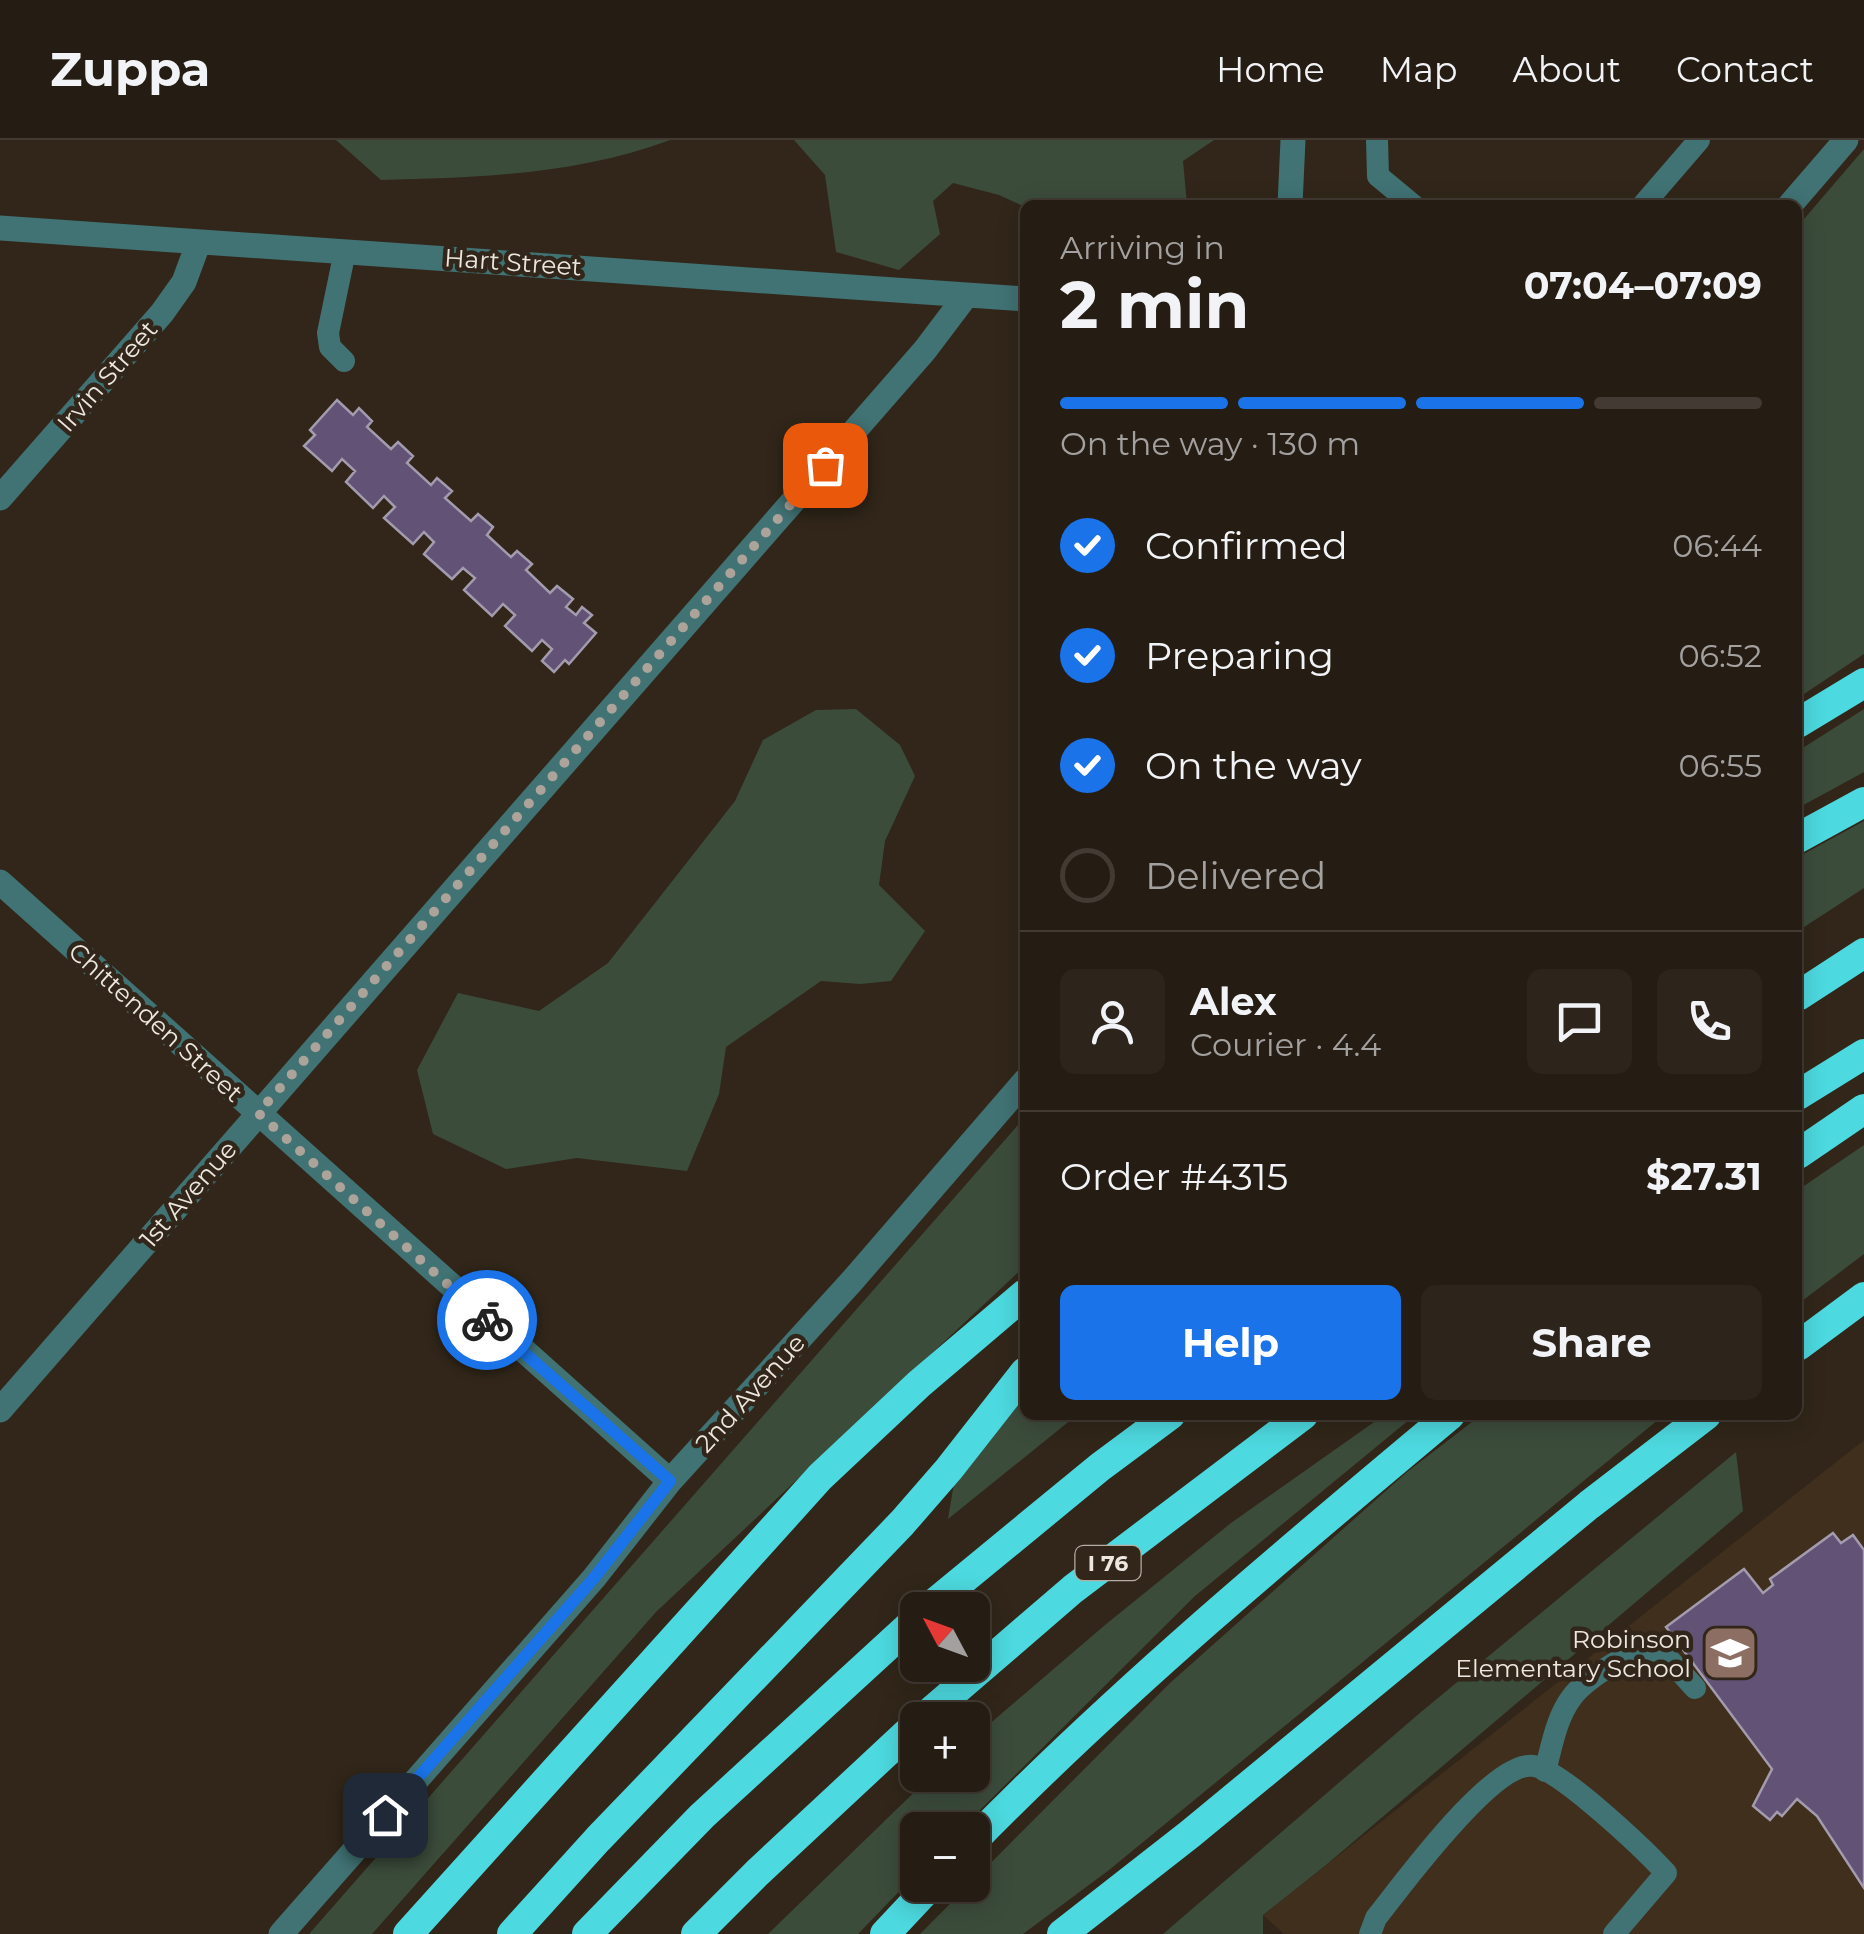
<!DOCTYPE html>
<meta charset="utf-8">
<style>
:root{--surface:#251c13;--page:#2d251c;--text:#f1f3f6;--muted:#a3a1a0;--line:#423a33;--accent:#1a73e8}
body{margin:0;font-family:Montserrat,sans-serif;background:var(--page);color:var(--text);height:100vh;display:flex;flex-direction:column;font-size:38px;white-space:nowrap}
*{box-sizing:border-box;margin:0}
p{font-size:32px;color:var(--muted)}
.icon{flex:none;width:55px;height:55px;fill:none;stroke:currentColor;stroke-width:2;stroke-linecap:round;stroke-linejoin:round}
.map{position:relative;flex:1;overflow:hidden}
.details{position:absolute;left:1020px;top:60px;width:782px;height:1220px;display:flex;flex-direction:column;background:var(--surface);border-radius:15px;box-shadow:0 5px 25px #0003,0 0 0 2px var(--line)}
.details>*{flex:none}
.needle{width:65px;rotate:311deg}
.tools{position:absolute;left:900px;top:1452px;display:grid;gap:20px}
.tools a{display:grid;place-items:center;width:90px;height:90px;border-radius:15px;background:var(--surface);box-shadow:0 5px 25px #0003,0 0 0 2px var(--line);font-size:50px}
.pin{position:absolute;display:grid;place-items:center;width:85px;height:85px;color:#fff;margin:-42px;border-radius:20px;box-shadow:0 5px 15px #0006}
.courier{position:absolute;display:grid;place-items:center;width:100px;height:100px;margin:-50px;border:8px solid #1a73e8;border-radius:50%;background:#fff;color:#222;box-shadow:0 2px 12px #0007}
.summary em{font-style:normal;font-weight:700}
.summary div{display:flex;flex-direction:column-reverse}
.summary{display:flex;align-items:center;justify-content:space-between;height:170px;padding:0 40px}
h1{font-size:65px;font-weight:700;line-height:75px}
.bar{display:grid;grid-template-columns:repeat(4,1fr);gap:15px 10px;align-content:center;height:120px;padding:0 40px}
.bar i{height:12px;border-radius:8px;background:var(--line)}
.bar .on{background:var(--accent)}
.bar p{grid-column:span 4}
.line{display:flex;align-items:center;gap:25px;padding:0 40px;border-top:2px solid var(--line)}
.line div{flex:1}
.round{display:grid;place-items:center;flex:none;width:105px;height:105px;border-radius:15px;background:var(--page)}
ol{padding:0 40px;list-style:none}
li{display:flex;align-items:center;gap:30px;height:110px}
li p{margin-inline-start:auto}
li .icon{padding:10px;border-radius:50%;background:var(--accent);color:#fff;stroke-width:4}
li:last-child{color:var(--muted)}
li i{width:55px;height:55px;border:5px solid var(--line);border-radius:50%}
.cta{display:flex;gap:20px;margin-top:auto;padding:20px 40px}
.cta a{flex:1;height:115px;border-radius:15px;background:var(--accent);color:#fff;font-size:40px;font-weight:700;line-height:115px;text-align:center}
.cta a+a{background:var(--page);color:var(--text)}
header{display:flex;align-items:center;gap:60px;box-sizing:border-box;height:140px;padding:0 50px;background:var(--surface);border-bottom:2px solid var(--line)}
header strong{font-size:48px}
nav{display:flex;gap:55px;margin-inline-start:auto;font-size:35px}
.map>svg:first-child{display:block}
</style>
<header>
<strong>Zuppa</strong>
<nav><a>Home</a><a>Map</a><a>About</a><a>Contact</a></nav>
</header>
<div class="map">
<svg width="1864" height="1794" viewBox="0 0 1864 1794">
<rect width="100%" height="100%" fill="#312619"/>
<path fill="#3f2f1c" d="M1864,1300V1794H1284L1263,1775Z"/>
<path fill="#3c4c3b" d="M336,0H670C580,34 478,38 381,40Z
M794,0H1214L1183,21L1187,65L1025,67L999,55L953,43L933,61L940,94L899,130L836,112L825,35Z
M1864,9V514L1798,558V86Z
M856,569L900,605L915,636L885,701L879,745L925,791L891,841L860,844L821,841L726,907L719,954L687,1031L577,1018L506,1029L433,994L417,930L458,853L539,871L608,823L735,661L763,600L816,570Z
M1864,569V632L1798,668V611Z
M1864,681V748L1798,791V717Z
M1025,977V1126L656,1472L372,1794H309Z
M1864,1005V1114L1798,1164V1050Z
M1025,1251V1275H1077L948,1379L954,1343Z
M1384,1275H1415L1195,1456L960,1690H918L917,1733L858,1794H768L932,1635H972L973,1598L1105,1485L1231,1383Z
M1481,1275H1664L1109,1730L1023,1794H920L1170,1543L1407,1332Z
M1736,1312L1743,1371L1326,1725L1263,1775V1794H1163L1421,1572Z"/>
<path fill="#625275" stroke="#a39bae" stroke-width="2.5" d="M337,260L353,275L359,268L372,281L367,287L391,309L398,302L413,316L407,323L431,345L437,338L452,351L445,358L471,381L478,374L493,387L487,395L511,417L517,411L532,424L526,430L550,453L557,446L573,459L566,467L576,475L582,467L592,475L584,483L596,493L569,524L565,520L554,532L542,521L552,509L542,500L532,511L505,486L515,475L503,464L492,476L464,450L475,438L463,428L452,439L424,414L434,402L424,392L413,404L384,378L395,367L384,356L373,368L346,342L355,331L342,319L332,331L304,306L315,295L310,290Z
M1833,1393L1841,1403L1853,1395L1864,1410V1748L1817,1676L1797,1659L1782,1676L1777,1672L1770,1680L1753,1666L1772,1629L1666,1487L1744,1429L1763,1453L1773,1445L1770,1439Z"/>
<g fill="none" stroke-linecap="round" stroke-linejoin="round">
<path stroke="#417274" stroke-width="22" d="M1377,0L1378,36L1413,65
M1643,65L1699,0
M344,221L330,207L328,193L345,111
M1545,1631C1552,1606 1556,1578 1572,1557C1585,1539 1623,1517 1643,1507L1663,1513L1695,1548
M1370,1794L1376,1778C1401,1747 1493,1619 1534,1626C1562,1631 1645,1710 1666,1733L1614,1794"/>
<path stroke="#417274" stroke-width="25" d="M1290,65L1293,0
M1790,65L1846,0
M0,88L1025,159
M0,358L162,173L184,142L198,104
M0,742L670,1341
M0,1270L925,210L965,157
M281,1794L594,1438L670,1341L852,1141L1025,941"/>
<path stroke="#4cd9df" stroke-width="30" d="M1798,583L1864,543
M1798,698L1864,662
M1798,856L1864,813
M1798,955L1864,914
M1798,1014L1864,969
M1798,1206L1864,1157
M926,1470L1100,1327L1170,1275
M921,1580L1073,1449L1303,1275
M972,1702C1122,1549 1286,1412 1450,1275
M408,1794L820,1337L919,1244L1025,1154
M512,1794L598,1699L902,1383L949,1329L1025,1232
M587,1794L702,1676L918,1478
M696,1794L757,1733L918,1583
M885,1794L931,1745
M1062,1794L1190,1694L1589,1365L1706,1275"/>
</g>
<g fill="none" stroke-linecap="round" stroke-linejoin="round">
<path stroke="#aca39a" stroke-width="10" stroke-dasharray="0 18" d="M487,1180L258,973L825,325"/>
<path stroke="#1a73e8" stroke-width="12" d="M385,1675L594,1438L670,1341L487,1180"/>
</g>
<defs>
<g id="school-square" transform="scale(2.875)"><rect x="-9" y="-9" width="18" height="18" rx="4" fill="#8d6e63" stroke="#312619"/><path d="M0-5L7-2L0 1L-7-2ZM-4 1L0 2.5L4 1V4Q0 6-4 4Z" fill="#fff"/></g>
</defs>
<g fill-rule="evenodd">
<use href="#school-square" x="1730" y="1513"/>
</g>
<g text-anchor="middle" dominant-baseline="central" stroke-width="9" stroke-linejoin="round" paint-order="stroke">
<rect fill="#312619" stroke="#b5ada4" stroke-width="2.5" x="1075.5" y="1406" width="65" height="34" rx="8"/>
<g font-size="22" font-weight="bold" fill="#eee7df">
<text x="1108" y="1423">I 76</text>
</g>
<g font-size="25" fill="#eee7df" stroke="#312619">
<text transform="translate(513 122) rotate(4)">Hart Street</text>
<text transform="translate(107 236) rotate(-49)">Irvin Street</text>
<text transform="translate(156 882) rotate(42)">Chittenden Street</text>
<text transform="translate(188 1054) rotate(-49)">1st Avenue</text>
<text transform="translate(750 1253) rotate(-48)">2nd Avenue</text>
</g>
<g font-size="25" fill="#eee7df" stroke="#312619" text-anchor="end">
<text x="1691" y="1499">Robinson<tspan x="1691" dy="29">Elementary School</tspan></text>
</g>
</g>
</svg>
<div class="tools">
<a><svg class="needle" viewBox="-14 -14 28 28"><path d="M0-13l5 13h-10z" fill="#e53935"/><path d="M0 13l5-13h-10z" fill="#a3a1a0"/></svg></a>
<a>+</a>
<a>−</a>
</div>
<div class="pin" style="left:825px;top:325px;background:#ea580c"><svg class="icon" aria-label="bag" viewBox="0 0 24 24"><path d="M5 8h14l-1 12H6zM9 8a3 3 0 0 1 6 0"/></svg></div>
<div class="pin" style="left:385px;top:1675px;background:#1f2937"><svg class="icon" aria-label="home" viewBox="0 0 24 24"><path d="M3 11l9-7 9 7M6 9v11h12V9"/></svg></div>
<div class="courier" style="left:487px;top:1180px"><svg class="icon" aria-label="bike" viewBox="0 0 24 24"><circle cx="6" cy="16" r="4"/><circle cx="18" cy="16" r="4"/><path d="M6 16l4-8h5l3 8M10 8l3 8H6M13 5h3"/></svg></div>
<section class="details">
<div class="summary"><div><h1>2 min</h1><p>Arriving in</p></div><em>07:04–07:09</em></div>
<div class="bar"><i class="on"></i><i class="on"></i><i class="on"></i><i></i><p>On the way · 130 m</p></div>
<ol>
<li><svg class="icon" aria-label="check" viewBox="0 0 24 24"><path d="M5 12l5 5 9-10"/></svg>Confirmed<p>06:44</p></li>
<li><svg class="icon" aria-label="check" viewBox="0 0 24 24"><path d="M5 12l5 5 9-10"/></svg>Preparing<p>06:52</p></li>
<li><svg class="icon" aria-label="check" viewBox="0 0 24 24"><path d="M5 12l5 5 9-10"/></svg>On the way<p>06:55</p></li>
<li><i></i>Delivered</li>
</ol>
<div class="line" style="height:180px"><a class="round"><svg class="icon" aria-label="person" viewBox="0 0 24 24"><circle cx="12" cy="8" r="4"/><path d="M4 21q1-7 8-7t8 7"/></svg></a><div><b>Alex</b><p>Courier · 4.4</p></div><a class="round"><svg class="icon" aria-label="chat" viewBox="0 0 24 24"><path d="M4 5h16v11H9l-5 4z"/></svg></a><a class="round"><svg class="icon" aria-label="phone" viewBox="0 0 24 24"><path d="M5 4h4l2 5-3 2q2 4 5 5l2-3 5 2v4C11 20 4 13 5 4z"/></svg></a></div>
<div class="line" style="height:130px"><div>Order #4315</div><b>$27.31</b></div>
<div class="cta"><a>Help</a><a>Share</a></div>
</section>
</div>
